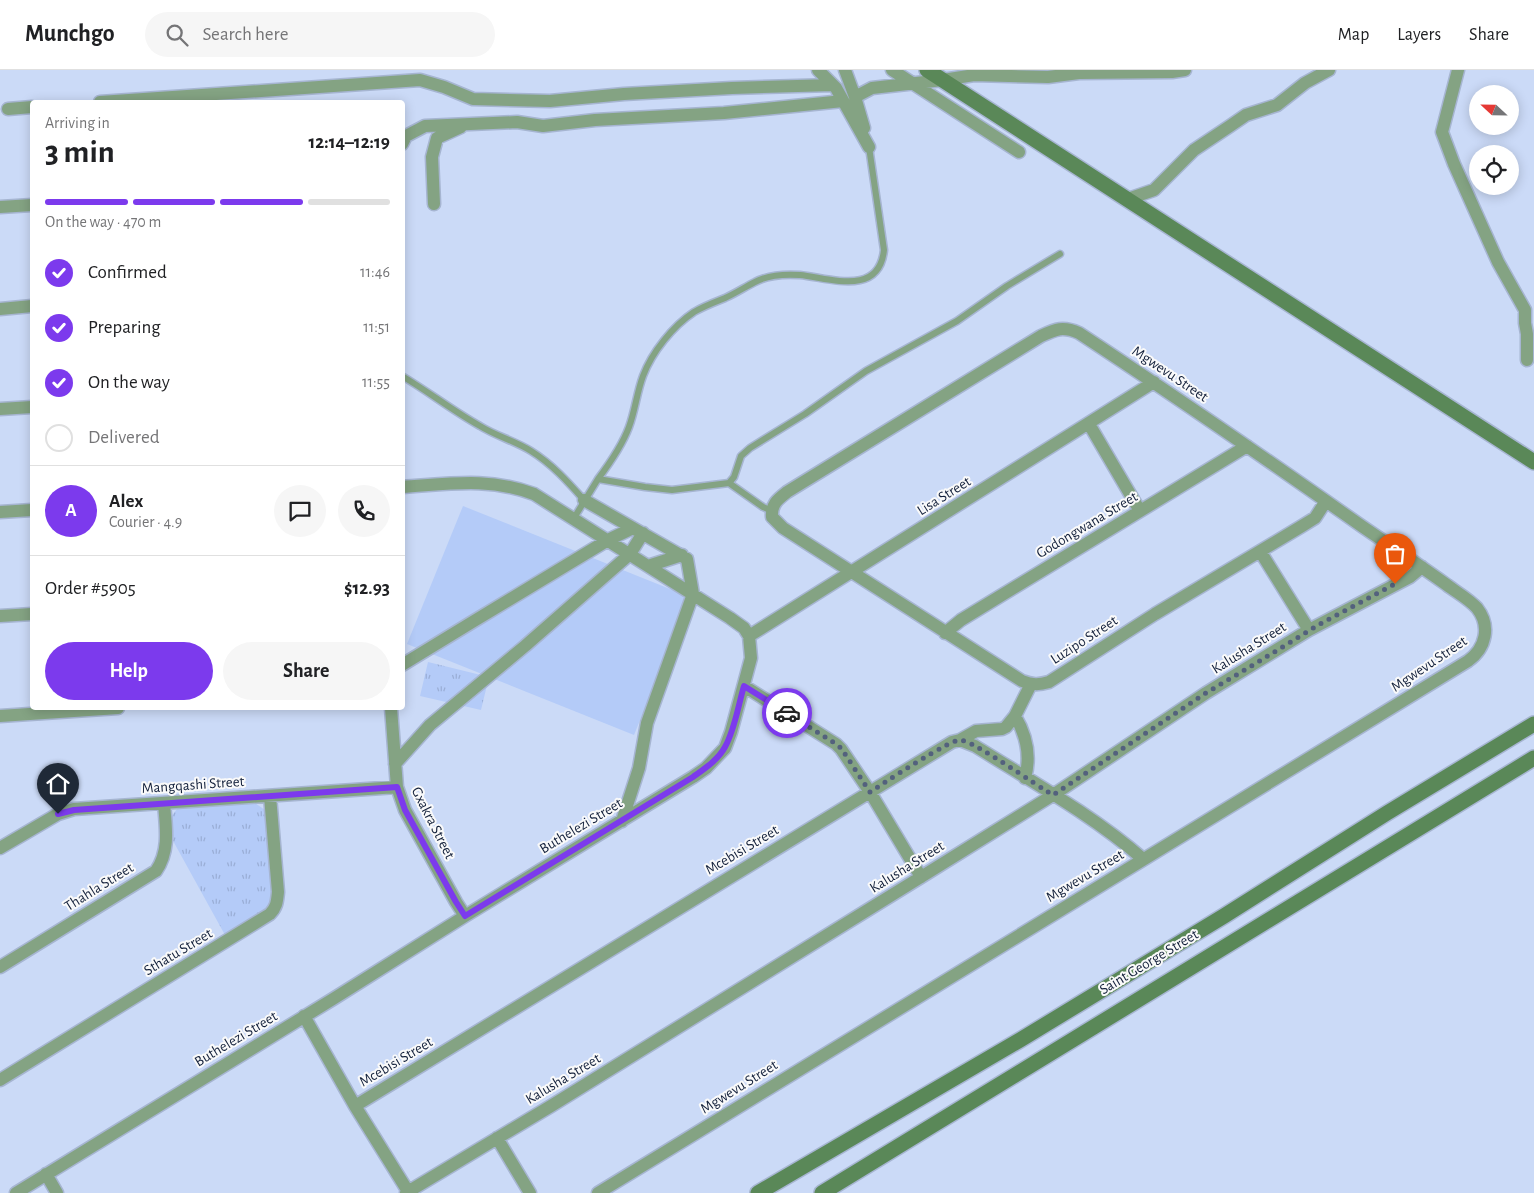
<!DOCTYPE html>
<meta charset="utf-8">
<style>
:root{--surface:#fff;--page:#f6f6f6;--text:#202124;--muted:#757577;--line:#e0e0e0;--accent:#7c3aed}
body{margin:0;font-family:"Alegreya Sans",sans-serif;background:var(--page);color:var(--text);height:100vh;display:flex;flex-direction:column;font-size:19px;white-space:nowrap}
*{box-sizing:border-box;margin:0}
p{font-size:16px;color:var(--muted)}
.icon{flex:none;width:28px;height:28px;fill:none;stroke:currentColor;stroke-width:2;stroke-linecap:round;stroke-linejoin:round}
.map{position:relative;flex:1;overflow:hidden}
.drawer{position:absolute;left:30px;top:30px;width:375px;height:610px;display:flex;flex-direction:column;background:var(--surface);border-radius:5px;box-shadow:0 2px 12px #0003}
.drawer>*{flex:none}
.needle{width:32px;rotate:292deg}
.tools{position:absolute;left:1469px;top:15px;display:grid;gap:10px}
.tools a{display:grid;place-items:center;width:50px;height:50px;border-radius:50%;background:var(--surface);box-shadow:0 2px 12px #0003;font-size:25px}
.pin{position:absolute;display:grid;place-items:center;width:42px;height:42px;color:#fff;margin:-51px -21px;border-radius:50% 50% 50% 0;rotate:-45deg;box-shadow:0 0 5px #0007}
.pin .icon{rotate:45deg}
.courier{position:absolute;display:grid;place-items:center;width:50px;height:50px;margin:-25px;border:4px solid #7c3aed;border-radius:50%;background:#fff;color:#222;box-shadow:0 1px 6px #0007}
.overview em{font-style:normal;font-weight:700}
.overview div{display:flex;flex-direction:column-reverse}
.overview{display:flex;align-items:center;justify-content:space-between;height:85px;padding:0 15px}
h1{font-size:32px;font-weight:700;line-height:38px}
.bar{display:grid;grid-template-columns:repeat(4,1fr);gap:8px 5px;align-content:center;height:60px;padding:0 15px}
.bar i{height:6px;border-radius:4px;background:var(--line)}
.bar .selected{background:var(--accent)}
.bar p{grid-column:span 4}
.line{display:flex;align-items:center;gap:12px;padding:0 15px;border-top:1px solid var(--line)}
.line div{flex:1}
.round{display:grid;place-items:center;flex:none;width:52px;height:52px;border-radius:26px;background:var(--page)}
ol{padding:0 15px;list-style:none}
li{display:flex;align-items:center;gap:15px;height:55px}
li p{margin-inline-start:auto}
li .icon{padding:5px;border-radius:50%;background:var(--accent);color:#fff;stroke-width:4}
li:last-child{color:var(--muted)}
li i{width:28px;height:28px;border:2px solid var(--line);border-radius:50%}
.cta{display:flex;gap:10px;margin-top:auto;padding:10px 15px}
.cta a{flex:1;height:58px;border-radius:30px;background:var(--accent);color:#fff;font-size:20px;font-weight:700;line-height:58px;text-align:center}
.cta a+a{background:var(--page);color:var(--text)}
header{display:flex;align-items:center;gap:30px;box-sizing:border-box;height:70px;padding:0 25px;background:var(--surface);border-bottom:1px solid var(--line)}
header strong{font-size:24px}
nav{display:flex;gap:28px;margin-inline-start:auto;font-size:18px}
.search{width:350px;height:45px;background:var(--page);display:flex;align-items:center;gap:12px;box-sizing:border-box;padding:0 18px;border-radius:28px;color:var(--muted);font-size:19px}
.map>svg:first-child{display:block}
</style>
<header>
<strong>Munchgo</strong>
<div class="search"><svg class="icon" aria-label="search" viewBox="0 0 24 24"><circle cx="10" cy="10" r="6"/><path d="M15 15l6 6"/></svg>Search here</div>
<nav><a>Map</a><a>Layers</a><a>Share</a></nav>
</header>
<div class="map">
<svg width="1534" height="1123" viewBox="0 0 1534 1123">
<defs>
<pattern id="park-tufts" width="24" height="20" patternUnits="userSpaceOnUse" patternTransform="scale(1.25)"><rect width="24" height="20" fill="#b4cbf8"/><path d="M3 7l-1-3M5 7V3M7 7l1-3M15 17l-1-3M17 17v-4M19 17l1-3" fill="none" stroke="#9aaed6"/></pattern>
</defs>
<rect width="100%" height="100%" fill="#cbdaf7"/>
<path fill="url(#park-tufts)" d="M428,592L489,607L481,640L420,626Z
M255,733L265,740L273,828L272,836L225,865L172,769L170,748L177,739Z"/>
<path fill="#b4cbf8" d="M463,436L690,527L634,665L407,574Z"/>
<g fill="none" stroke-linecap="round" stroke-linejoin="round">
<g stroke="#a6b5d1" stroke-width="9">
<path id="lane" d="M402,306C429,322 453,341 480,356C496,366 515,371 531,381C552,394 568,412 584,430
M598,409C610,393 622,376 629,357C635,341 637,322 643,306C652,282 673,256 694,242C704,236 715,232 725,228C736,223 745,217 755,212C768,205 785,204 800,205C830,208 879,227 884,180L869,77
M729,413L734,407L741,386L750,378L805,344L866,301L957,251L1007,216L1060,184
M574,448L598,409L645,417L672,420L729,413L763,437L772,441"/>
</g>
<g stroke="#a6b5d1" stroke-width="15">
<path id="street" d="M818,0L836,18L869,77
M845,0L855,27L864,58
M892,0L1019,82
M1458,0L1442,62L1454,94L1498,192L1525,240V253L1527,264V290
M855,27L872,18L943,10L974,5L1048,7L1079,3L1172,2L1185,0
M100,32L420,10L444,17L473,29L550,31L624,24L732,18L833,15
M8,39L32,37
M402,74L406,66L425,56L517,52L543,56L595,50L724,43L843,31
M1128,129L1154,120L1194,80L1230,56L1246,45L1277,35L1305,13L1329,0
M434,134L432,87L437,68L461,57
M0,137L32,135
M0,239L32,236
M0,339L32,337
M1089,354L1140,441
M584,430L687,489L693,524L647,653L639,698L622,751
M0,442L32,440
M1260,481L1309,560
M648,496L682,485
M0,546L32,544
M945,563L961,550L1247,376
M749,566L1154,312
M402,595L474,551L608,470L633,458
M744,616L836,674L841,679L870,722L921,807
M391,638L397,717L405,740L456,832L465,846
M0,646L118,638
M1015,646C1027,666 1031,686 1025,708
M960,670L976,661L1002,659L1006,657L1015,646L1031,614
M395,694L430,655L525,576L630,484L643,463
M0,778L58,744L74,739L397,717
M0,897L156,801C170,781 166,757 164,734
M304,946L355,1036L409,1123
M0,1010L270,844C277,837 277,831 278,822L270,726
M355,1036L952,672L960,670L975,676C1031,711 1094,746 1143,789
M497,1068L530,1123
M46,1104L57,1123
M16,1123L333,929L465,846L693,707L706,698L725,678L731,662L751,588L749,566L744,558L730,548L534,424C488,407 450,414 402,417
M406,1123L551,1036L921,807L1053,725L1206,623L1309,560L1410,507L1422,497
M598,1123L1468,591C1486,578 1491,556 1477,538C1469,529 1456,522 1447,515C1419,495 1391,476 1363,457C1269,391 1175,326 1079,263C1063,256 1056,259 1041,266L787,422C778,429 771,434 772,447L783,458L1022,611C1032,615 1039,615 1049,612L1155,544L1302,456L1315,448L1326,431"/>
</g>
<g stroke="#a6b5d1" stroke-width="18">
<path id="secondary" d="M927,0L1534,392
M758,1123L1020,970L1224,846L1387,743L1534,654
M822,1123L1534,688"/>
</g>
<use href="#lane" stroke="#84a383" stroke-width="6"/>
<use href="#street" stroke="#84a383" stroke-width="12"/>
<use href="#secondary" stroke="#5a8858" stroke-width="15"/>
</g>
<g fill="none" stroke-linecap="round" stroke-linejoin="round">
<path stroke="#53617d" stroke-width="5" stroke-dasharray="0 9" d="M787,643L836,674L841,678L870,722C884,713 949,670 960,670C973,670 1037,716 1053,725L1206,623L1258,592L1320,554L1395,514"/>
<path stroke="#7c3aed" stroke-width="6" d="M58,744L74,740L397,717L405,740L456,832L465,846L693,707C704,699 718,690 725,677C735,659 738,636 744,616L787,643"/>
</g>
<g text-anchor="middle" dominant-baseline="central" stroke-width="4" stroke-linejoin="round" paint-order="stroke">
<g font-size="15" fill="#13203b" stroke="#fafafa">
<text transform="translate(1170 304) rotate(34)">Mgwevu Street</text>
<text transform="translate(944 426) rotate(-32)">Lisa Street</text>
<text transform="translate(1087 455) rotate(-31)">Godongwana Street</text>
<text transform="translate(1084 570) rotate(-33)">Luzipo Street</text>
<text transform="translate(1249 578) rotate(-32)">Kalusha Street</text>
<text transform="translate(1429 594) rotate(-34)">Mgwevu Street</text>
<text transform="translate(193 715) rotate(-4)">Mangqashi Street</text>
<text transform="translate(433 753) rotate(63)">Gxakra Street</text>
<text transform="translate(581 756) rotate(-31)">Buthelezi Street</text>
<text transform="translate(742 780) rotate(-31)">Mcebisi Street</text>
<text transform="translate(907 797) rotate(-32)">Kalusha Street</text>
<text transform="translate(1085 806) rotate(-31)">Mgwevu Street</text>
<text transform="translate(99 817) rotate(-32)">Thahla Street</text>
<text transform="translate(178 882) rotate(-31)">Sthatu Street</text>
<text transform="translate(1149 892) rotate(-31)">Saint George Street</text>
<text transform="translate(236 969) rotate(-31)">Buthelezi Street</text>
<text transform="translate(396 992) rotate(-31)">Mcebisi Street</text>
<text transform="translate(563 1009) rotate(-31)">Kalusha Street</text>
<text transform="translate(739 1017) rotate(-32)">Mgwevu Street</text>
</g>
</g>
</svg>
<div class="tools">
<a><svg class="needle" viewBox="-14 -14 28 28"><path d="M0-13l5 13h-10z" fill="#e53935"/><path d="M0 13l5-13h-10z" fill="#757577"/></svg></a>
<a><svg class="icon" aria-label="locate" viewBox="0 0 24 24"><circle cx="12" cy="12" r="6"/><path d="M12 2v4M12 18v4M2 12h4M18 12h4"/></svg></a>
</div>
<div class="pin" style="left:1395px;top:514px;background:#ea580c"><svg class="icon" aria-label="bag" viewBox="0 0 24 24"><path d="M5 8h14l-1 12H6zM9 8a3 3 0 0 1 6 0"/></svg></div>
<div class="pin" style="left:58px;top:744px;background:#1f2937"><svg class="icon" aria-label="home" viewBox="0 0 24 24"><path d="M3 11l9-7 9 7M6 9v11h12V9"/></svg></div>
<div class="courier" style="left:787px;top:643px"><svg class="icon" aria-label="car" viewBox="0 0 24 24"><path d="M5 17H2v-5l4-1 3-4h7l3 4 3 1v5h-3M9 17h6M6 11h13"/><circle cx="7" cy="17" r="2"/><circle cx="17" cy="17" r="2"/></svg></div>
<section class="drawer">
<div class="overview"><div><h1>3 min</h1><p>Arriving in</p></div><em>12:14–12:19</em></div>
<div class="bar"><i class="selected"></i><i class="selected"></i><i class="selected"></i><i></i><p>On the way · 470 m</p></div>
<ol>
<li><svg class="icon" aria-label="check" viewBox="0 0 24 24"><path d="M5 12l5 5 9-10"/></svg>Confirmed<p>11:46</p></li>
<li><svg class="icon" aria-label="check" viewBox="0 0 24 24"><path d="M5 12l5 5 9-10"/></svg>Preparing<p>11:51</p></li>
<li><svg class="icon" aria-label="check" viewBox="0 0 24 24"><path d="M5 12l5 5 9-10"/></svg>On the way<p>11:55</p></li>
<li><i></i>Delivered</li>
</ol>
<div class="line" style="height:90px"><b class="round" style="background:var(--accent);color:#fff">A</b><div><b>Alex</b><p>Courier · 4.9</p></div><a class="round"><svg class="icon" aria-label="chat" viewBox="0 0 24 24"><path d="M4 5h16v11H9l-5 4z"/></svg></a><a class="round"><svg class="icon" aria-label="phone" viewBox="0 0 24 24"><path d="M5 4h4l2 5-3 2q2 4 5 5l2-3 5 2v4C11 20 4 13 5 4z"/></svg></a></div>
<div class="line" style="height:65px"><div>Order #5905</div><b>$12.93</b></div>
<div class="cta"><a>Help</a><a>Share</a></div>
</section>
</div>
